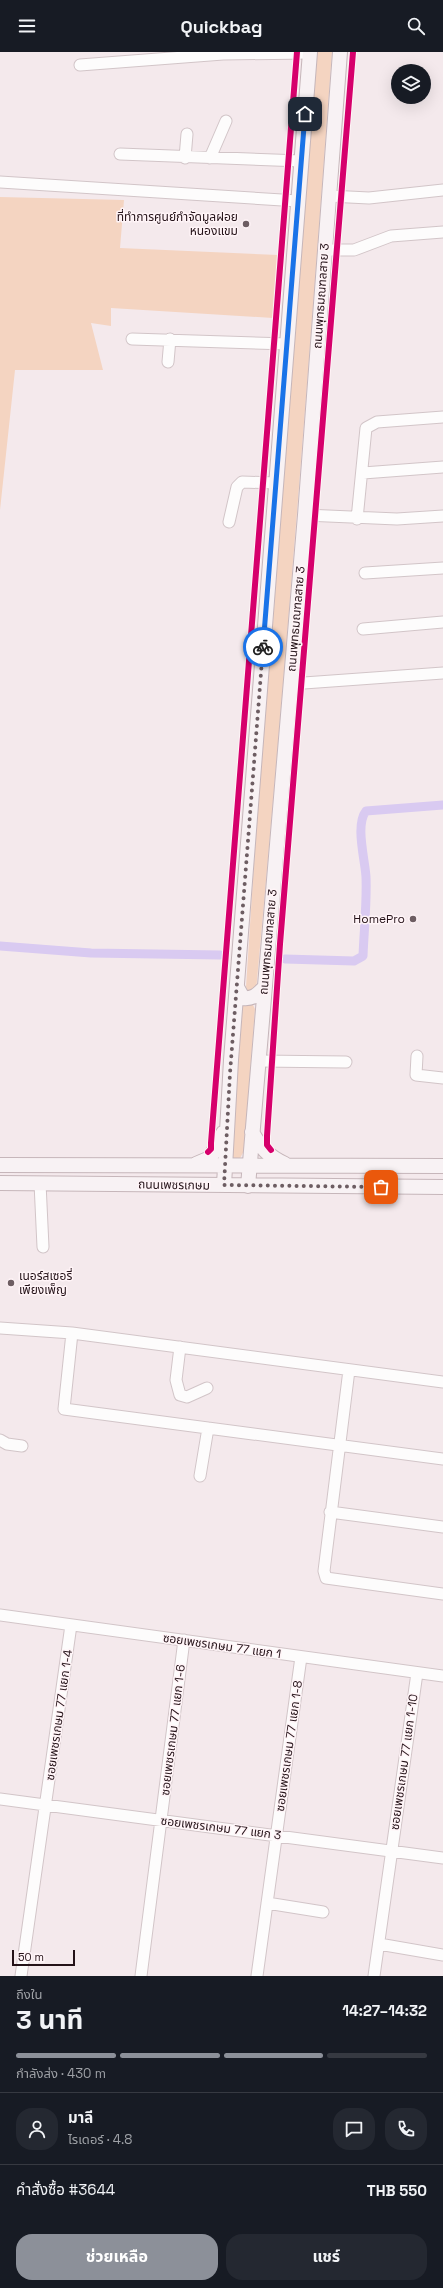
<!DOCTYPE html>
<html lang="th">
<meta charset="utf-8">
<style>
:root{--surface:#171b24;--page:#242831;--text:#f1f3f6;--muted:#9ea1a6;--line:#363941;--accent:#8c9099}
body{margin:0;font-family:"Space Grotesk","Noto Sans Thai",sans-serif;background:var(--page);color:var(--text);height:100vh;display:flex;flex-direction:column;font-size:15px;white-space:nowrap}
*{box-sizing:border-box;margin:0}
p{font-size:13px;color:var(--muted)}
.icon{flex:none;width:22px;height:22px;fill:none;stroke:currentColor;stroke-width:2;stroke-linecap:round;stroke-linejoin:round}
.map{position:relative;height:1924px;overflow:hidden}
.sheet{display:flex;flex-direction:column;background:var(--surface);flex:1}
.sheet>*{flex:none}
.tools{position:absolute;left:391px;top:12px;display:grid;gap:8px}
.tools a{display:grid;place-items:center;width:40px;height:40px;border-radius:50%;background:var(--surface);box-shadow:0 4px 16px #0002;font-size:20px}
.scale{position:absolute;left:12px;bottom:10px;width:63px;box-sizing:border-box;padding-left:4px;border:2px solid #241218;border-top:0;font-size:11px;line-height:14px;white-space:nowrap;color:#241218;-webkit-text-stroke:3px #fff4f7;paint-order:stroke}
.pin{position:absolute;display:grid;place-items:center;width:34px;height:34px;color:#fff;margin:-17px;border-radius:8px;box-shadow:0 2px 6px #0006}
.courier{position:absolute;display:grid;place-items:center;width:40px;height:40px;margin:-20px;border:3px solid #1a73e8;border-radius:50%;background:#fff;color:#222;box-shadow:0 1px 5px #0007}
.overview em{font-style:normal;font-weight:700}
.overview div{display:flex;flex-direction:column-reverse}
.overview{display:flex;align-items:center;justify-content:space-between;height:68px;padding:0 16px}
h1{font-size:26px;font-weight:700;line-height:30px}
.bar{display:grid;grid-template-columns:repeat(4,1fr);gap:6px 4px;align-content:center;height:48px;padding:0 16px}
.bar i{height:5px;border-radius:3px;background:var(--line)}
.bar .active{background:var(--accent)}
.bar p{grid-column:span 4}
.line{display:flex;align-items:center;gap:10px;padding:0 16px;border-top:1px solid var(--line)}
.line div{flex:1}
.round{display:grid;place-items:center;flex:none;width:42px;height:42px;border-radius:16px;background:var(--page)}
.button{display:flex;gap:8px;margin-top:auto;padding:8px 16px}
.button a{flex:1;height:46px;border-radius:16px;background:var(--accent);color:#fff;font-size:16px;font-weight:700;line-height:46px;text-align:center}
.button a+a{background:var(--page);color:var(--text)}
header{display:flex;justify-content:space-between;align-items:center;height:52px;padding:0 16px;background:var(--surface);font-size:18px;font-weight:700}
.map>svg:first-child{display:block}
</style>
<header><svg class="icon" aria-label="menu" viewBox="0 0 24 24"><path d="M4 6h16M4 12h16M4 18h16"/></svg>Quickbag<svg class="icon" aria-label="search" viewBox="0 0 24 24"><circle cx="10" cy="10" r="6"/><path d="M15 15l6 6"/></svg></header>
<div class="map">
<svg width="443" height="1924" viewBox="0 0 443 1924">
<rect width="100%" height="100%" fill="#f4e9ec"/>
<path fill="#f4d4c1" d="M315,0H332C309,313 285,626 256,939L248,940L246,935L259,734L273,571Z
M0,145L124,148L120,196L278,203L273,266L111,256V274L91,271L103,318H15L0,458Z
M252,951L255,957L244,1099L239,1108H234L231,1098L241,953Z"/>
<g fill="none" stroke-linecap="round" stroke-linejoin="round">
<path stroke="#d9caf1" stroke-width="9" d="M0,894L91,901L220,903
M285,907L354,909L363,904C364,878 367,851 366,825C365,807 355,773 366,759L443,753"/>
<g stroke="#d2c5c8" stroke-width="13">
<path id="minor" d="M80,13L223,2L310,1
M120,102L301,109
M185,106L187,82
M210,106L226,69
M0,130L298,149
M329,144L369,146L443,138
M325,198H354L391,184L443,180
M132,287L288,292
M168,310L170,287
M363,421L443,415
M305,463L397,467L443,464
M357,467L366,376L377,370L443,365
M229,470L237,435L242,430L277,431
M365,521L443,516
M363,577L443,570
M290,632L443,621
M417,1004L416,1023L443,1026
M259,1009L346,1010
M40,1131L43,1195
M0,1276L72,1281L443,1330
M72,1281L64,1357L443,1407
M180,1295L176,1328L180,1343L187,1345L207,1336
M349,1318L324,1519L326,1526L443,1542
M0,1388L7,1392L22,1394
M200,1424L208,1376
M330,1460L443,1475
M0,1563L443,1624
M0,1747L443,1806
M267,1851L323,1860
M379,1892L443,1903
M21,1924L71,1573
M141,1924L184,1588
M257,1924L301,1605
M374,1924L417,1621"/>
</g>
<g stroke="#c6b6ba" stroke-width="16">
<path id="major" d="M237,935L243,946C253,947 257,943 264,936
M252,1080C260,1095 269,1105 285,1112
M196,1112L210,1106L223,1081
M0,1113L443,1114
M0,1131L443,1135
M224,1133L231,1008L310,0
M248,1134L305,463L340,0"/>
</g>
<use href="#minor" stroke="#fdfcfc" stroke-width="11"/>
<use href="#major" stroke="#f8f2f4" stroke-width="14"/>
<g stroke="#fff4f7" stroke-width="8">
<path id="cycleway" d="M271,1098L267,1093V1084L280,892L353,0
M208,1100L211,1097V1091L297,0"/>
</g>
<use href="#cycleway" stroke="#d6006c" stroke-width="6"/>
</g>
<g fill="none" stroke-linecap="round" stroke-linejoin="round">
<path stroke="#6d5d62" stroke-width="4" stroke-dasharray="0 7.2" d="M263,595L230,1021L224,1133L381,1135"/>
<path stroke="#1a73e8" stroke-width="5" d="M263,595L305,62"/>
</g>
<g fill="#6d5d62" stroke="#fff4f7" stroke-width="1.5">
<circle cx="246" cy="172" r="4"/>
<circle cx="413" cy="867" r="4"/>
<circle cx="11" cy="1231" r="4"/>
</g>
<g text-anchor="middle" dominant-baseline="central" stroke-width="3" stroke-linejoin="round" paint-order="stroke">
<g font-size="12" fill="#241218" stroke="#fff4f7" text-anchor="end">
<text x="238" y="165">ที่ทำการศูนย์กำจัดมูลฝอย<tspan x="238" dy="14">หนองแขม</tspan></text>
<text x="405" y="867">HomePro</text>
<text x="19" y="1224" text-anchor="start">เนอร์สเซอรี่<tspan x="19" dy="14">เพียงเพ็ญ</tspan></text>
</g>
<g font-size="12" fill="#241218" stroke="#fff4f7">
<text transform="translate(321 244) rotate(-86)">ถนนพุทธมณฑลสาย 3</text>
<text transform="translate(296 567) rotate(-85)">ถนนพุทธมณฑลสาย 3</text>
<text transform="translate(268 890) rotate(-85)">ถนนพุทธมณฑลสาย 3</text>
<text transform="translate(174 1133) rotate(1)">ถนนเพชรเกษม</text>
<text transform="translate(222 1594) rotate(8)">ซอยเพชรเกษม 77 แยก 1</text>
<text transform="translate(59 1663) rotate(-82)">ซอยเพชรเกษม 77 แยก 1-4</text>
<text transform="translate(173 1678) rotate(-83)">ซอยเพชรเกษม 77 แยก 1-6</text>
<text transform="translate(289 1694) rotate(-82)">ซอยเพชรเกษม 77 แยก 1-8</text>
<text transform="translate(404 1710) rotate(-82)">ซอยเพชรเกษม 77 แยก 1-10</text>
<text transform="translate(221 1776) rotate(7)">ซอยเพชรเกษม 77 แยก 3</text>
</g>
</g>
</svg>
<div class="tools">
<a><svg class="icon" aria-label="layers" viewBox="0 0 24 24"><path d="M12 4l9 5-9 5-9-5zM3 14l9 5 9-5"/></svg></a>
</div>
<div class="scale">50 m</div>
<div class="pin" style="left:381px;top:1135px;background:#ea580c"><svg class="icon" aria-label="bag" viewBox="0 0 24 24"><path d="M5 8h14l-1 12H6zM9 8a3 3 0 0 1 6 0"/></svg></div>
<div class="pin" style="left:305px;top:62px;background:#1f2937"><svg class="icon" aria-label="home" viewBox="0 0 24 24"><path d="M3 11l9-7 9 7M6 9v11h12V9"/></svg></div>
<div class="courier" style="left:263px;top:595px"><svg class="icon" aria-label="bike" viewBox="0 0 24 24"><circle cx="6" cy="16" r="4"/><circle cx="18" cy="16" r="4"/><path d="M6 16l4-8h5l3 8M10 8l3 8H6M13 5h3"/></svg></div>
</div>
<section class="sheet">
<div class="overview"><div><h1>3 นาที</h1><p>ถึงใน</p></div><em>14:27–14:32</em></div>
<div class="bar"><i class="active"></i><i class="active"></i><i class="active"></i><i></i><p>กำลังส่ง · 430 m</p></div>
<div class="line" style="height:72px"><a class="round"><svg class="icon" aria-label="person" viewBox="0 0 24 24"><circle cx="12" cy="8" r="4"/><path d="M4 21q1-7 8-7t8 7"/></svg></a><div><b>มาลี</b><p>ไรเดอร์ · 4.8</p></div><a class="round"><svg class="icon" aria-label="chat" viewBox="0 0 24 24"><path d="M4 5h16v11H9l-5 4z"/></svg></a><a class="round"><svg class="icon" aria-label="phone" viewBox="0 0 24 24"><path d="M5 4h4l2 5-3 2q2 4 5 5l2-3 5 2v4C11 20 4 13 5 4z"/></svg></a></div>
<div class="line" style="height:52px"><div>คำสั่งซื้อ #3644</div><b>THB 550</b></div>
<div class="button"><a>ช่วยเหลือ</a><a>แชร์</a></div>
</section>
